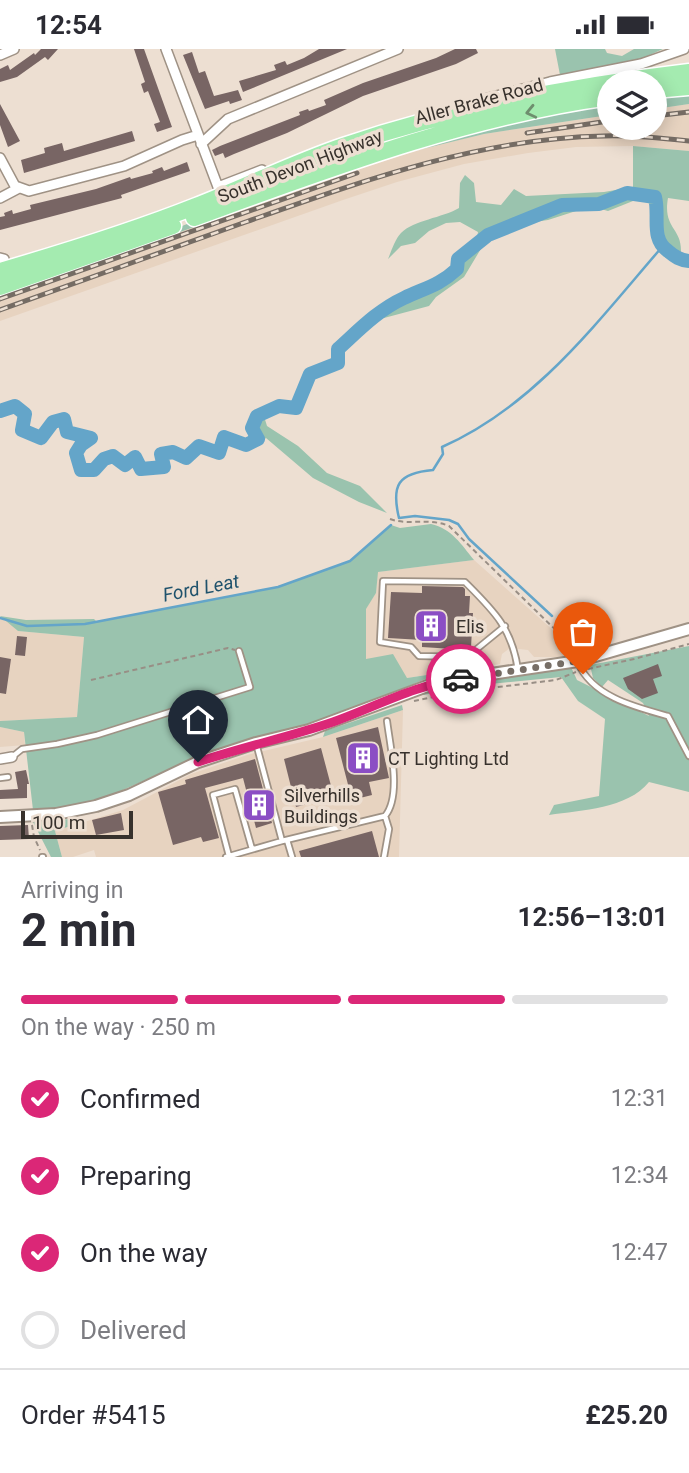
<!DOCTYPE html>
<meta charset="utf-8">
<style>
:root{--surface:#fff;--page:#f7f7f7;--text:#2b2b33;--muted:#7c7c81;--line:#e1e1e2;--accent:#db2777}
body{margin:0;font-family:Roboto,sans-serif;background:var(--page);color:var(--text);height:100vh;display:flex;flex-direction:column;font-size:26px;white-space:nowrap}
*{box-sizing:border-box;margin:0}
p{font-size:23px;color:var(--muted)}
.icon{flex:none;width:38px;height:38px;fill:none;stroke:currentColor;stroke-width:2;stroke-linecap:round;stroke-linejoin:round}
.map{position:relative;height:808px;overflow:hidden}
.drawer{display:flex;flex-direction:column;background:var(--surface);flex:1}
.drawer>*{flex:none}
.buttons{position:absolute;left:597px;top:21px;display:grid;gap:14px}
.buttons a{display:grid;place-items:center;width:70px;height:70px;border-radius:50%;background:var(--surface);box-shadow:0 4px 18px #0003;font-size:35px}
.scale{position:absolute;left:21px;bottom:18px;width:112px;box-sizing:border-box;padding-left:7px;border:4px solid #37312c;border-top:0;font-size:19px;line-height:24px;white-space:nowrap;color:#37312c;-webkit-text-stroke:5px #eddfd2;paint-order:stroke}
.pin{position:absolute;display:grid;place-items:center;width:60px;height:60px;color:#fff;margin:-72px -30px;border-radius:50% 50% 50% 0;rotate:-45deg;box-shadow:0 0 7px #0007}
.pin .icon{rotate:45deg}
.courier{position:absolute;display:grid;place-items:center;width:70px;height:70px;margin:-35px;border:5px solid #db2777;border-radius:50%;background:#fff;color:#222;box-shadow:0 2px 9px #0007}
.head em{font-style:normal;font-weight:700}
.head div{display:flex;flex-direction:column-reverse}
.head{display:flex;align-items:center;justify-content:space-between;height:119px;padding:0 21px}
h1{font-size:46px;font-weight:700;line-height:52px}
.bar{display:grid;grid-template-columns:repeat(4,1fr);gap:10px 7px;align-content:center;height:84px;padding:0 21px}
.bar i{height:9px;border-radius:5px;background:var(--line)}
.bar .on{background:var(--accent)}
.bar p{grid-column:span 4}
.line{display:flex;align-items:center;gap:18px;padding:0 21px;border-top:2px solid var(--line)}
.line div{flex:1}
ol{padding:0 21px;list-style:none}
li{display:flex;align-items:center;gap:21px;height:77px}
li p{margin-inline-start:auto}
li .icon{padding:7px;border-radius:50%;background:var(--accent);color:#fff;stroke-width:4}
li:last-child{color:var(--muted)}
li i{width:38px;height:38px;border:4px solid var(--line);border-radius:50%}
.status{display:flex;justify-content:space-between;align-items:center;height:49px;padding:0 35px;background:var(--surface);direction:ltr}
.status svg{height:19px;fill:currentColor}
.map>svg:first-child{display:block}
</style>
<div class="status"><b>12:54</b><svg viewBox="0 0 49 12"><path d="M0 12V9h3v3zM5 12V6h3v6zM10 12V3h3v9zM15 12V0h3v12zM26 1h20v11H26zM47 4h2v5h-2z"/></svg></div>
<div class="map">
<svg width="689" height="808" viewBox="0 0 689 808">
<rect width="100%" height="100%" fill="#eddfd2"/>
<path fill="#e7d3c0" d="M689,55V102L633,97L576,98L528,104L464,115L397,133L343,151L0,272V242L172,186L362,116L415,101L484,85L609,66V79H654L655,60Z
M474,511L562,589L575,608H534L528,601L510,599L502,605L500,615L407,629L366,610L365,560L376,544L377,523Z
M0,569L9,573L18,582L84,588L77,668L0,672Z
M403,661L399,808H96L94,801L73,808H62L55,782L123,761L191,725L247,706L323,688Z
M0,678L24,683L25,696L0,698Z"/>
<path fill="#9ac3ae" d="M555,0H605L607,4L622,7L634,0H663L632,14L560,26Z
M689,46V55L655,60L654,49Z
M609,52V66L484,85L381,110L172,186L58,217L182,177L351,111Z
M633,97L689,102V152L668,149C662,183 686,178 680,211L666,209L658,202L655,160L645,151L633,152L608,162L597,159L576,162L548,171L521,175L485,193L464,228L436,248L429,257L384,269L369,270L403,250L443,233L457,220L460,210L476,194L478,183L460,173L446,174L429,182L415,194L401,197L388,210C391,203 395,190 401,184C414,171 442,169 459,159L460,134L465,126L474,134L476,153L501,156L514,140L526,147L604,143L633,138Z
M263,364L267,377L298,397L327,424L360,437L387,464L359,453L313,429L266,389L257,397L246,396C250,384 248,375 254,365Z
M431,475C452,480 461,495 474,511L378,523L376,544L366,560V610L393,605L407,629L440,624L315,676L211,702L98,752L64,759L33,761L24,683L0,678V672L77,668L84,588L18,582L0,567L26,571L94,570L97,573L278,538L350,512L391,476L400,479Z
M689,597V743L649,733C627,760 582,761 549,766L554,756L599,747L605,670L578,652L561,628L460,638L424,646L418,645L458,633L571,618L577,631L649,667L643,654L608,631L602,638L593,629L590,616Z
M402,656L403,661L323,688L325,682Z
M69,770L83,773L55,782L62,808H51L33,773Z"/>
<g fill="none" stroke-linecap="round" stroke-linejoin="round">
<path stroke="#64a5c9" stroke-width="2.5" d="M399,469C391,436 398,424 433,421L443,405L442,398C535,357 597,273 662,198
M399,469L415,467L449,471L458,475L469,490L552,567
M0,569L27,577L85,575L278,538L350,512L391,476"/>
<path stroke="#64a5c9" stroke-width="14" d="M0,362L15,357L25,365L22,381L41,389L53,373L64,370L67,383L91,389L81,396L76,404L81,421H94L104,410L113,407L125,416L135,408L141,420L164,418L161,405L173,403L186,409L199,397L219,404L224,388L246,396L258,390L252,379L257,367L279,357L296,359L310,325L338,314V300C359,281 378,261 404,249C425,239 440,236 457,220L458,210L488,186L562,156L599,155L627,144L655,148C660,168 650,189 668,202C675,208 680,211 689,212"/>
</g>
<path fill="#786564" d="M41,0H58L48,11L45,8L17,28L0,33V20L8,16L10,21L34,4L35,6Z
M134,0H144L172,78L157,83L154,75L160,73L148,42L144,44L141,35L145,33Z
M319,0H347L243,43L239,32L276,21L274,16L285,12L287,16L304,9Z
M455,0H476L478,4L456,15L363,47L287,84L234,105L225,109L223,104L215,107L212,101L220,97L300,66L299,63L308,60L309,62L326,56L324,51L363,34L436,9Z
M192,3L199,24L205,22L214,47L238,41L242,51L230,55L229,52L205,60L183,6Z
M0,55L20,92L8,98L0,76Z
M132,82L135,92L24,124L21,111L45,104L44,99L62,94L64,102Z
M187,113L190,122L121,146L122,149L0,181V168L5,167L4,164L12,161L13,165L31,160L30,156L96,140L130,128L131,130L153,124L152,122L162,118L164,122Z
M422,537L463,538L465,540V547H470L469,564H473L471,598L468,601L422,598V591L388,589L391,543L422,544Z
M17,587L27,588L25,607L15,606Z
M0,608L11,610L6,645L0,644Z
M658,615L662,627L653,630L658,644L642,650L628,640L623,629Z
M378,678L389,729L369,733L372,746L352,751L336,689Z
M321,699L334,748L296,758L284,710Z
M255,710L272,774L256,779L243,729L205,739L219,789L203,793L201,788L173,796L158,743L186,735L185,731Z
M26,721L29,735H27V749L0,750V741L18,740L15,723Z
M121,764L124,781L96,786L92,771Z
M28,776L29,790L0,791V777Z
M372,782L379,808H301L299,802Z"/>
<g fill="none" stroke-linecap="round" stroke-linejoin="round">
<g stroke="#9f9285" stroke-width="8">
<path id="service" d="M505,577L467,608L419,607L411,598L380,593L383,532L465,533C494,562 512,579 518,621
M578,614C593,648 635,658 668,667L689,707
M256,694L282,792
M12,708L22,700L57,695L97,686L250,638L239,602
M0,729L8,728
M385,767C402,747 390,697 387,672
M287,791L292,808
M229,807L213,746L235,740L252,800
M42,808H43
M226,808L282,792L385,767L389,780L384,808"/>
</g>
<g stroke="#9f9285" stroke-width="12">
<path id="minor" d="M166,0L218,138L262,121
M0,6L14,0
M485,50L550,33L641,15L684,0
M201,95L228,70L398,0
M0,109L15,137L29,142L124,117L182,91L198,86
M0,149L19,139
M0,209L4,210
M0,710L12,708"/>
</g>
<g stroke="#9f9285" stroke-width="14">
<path id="tertiary" d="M0,768L56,765L96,757L129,746L198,713L256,694L309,681L438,633L578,612L689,580"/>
</g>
<g stroke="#fff" stroke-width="19">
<path id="trunk" d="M654,41L689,38
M194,169C329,120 465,68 609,48
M0,222C65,203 133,182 196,157C245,138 293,114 343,97C456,59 571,37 689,23
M0,238L173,177"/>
</g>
<path stroke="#988e85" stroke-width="2" stroke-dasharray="5 3.5" stroke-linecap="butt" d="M390,470C410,477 427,468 449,477L569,594L574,605
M588,620L634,610L689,595
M91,631L228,599L235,601
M414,652L457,643L556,631L576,623
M32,776L34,788L40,801"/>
<use href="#service" stroke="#fff" stroke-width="4.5"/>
<use href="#minor" stroke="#fff" stroke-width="9"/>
<use href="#tertiary" stroke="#fff" stroke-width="10"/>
<use href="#trunk" stroke="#a4ebb0" stroke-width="16"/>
<g stroke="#756c64" stroke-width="5">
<path id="rail" d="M654,67L689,63
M527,84L609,72
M0,250L357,124
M0,261C80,232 160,204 240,175C357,134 478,89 604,87C633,86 661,89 689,92"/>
</g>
<use href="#rail" stroke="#eddfd2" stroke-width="2.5" stroke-dasharray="8" stroke-linecap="butt"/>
</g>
<defs><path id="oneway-chevron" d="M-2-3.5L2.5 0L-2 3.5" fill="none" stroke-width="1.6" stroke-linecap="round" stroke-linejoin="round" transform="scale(1.75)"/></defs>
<use stroke="#6e8e6e" href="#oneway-chevron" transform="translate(531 63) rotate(167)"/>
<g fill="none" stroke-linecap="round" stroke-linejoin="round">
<path stroke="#776e66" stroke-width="7" stroke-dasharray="0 12.6" d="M461,630L578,612L583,625"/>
<path stroke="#db2777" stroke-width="9" d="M198,713C243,698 289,688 333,673C375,658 417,635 461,630"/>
</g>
<defs>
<g id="building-square" transform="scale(1.75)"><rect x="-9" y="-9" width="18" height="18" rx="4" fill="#8b4ec4" stroke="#eddfd2"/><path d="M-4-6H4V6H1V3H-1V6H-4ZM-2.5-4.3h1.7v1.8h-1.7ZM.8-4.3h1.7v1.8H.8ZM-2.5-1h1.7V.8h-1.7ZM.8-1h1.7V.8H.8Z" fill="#fff"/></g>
</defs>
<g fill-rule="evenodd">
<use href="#building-square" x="431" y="577"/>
<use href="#building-square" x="363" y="709"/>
<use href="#building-square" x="259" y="756"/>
</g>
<g text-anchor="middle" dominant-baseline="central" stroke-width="7" stroke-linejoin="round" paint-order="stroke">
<g font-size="18" fill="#37312c" stroke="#eddfd2">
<text transform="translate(479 52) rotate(-15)">Aller Brake Road</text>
<text transform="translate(300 117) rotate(-21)">South Devon Highway</text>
</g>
<g font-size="18" fill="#37312c" stroke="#eddfd2" text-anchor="start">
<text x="456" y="577">Elis</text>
<text x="388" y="709">CT Lighting Ltd</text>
<text x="284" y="746">Silverhills<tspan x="284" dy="21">Buildings</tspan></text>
</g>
<g font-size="19" font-style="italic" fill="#1f526c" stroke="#eddfd2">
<text transform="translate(201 539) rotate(-11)">Ford Leat</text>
</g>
</g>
</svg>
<div class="buttons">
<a><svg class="icon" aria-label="layers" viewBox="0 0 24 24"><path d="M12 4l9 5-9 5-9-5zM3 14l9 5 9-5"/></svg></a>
</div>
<div class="scale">100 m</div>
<div class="pin" style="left:583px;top:625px;background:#ea580c"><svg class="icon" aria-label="bag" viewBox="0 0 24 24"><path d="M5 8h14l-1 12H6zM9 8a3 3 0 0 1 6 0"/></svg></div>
<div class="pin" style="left:198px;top:713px;background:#1f2937"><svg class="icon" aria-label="home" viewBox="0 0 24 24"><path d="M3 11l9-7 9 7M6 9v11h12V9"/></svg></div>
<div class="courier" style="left:461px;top:630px"><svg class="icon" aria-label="car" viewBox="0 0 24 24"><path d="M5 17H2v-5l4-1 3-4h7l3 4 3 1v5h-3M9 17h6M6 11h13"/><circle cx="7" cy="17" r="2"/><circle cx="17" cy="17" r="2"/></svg></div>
</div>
<section class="drawer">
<div class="head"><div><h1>2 min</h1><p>Arriving in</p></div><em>12:56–13:01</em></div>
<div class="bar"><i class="on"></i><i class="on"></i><i class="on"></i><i></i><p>On the way · 250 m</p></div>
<ol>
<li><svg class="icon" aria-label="check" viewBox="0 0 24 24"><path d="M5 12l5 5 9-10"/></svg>Confirmed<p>12:31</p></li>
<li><svg class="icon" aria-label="check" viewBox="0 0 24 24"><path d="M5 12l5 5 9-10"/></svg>Preparing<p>12:34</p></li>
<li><svg class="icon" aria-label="check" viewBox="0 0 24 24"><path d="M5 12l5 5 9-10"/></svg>On the way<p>12:47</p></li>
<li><i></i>Delivered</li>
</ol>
<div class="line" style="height:91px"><div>Order #5415</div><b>£25.20</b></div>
</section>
